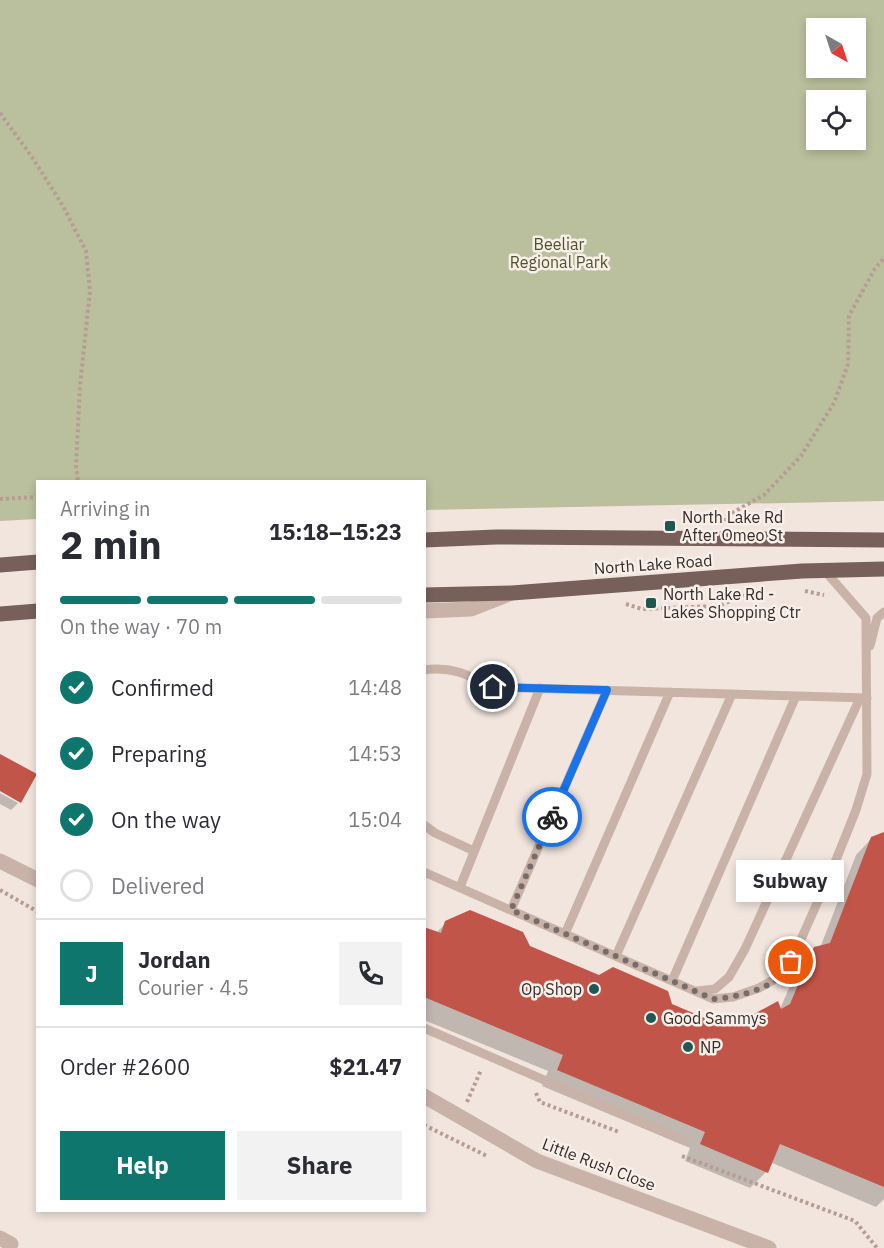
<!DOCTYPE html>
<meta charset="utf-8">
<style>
:root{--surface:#fff;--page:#f2f2f3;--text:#2b2b33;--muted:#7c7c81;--line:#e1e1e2;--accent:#0f766e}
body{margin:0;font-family:"IBM Plex Sans",sans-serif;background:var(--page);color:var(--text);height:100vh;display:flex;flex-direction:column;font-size:22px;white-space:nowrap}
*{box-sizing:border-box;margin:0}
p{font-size:20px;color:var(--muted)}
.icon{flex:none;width:33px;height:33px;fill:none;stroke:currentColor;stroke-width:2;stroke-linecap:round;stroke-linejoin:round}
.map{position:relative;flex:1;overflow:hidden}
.side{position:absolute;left:36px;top:480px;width:390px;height:732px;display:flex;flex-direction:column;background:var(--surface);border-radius:0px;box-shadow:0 3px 9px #0003}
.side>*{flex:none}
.needle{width:39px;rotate:141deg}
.buttons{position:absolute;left:806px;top:18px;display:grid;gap:12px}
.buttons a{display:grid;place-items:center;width:60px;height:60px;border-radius:0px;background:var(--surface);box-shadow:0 3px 9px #0003;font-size:30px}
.pin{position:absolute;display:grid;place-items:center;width:51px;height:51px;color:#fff;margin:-26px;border:3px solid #fff;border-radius:50%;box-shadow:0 2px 6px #0007}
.courier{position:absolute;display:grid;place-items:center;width:60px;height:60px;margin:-30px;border:4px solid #1a73e8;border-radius:50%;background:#fff;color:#222;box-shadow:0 2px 8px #0007}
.bubble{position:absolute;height:42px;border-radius:0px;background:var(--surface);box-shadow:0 3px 9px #0003;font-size:20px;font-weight:700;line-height:42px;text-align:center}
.head em{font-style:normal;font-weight:700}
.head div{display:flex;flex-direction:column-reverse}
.head{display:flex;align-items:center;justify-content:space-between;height:102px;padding:0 24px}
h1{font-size:39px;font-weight:700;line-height:45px}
.bar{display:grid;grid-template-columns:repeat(4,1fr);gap:9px 6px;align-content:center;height:72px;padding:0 24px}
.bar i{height:8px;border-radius:4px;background:var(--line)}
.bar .current{background:var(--accent)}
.bar p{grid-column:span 4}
.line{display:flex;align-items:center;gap:15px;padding:0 24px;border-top:2px solid var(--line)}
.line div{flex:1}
.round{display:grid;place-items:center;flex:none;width:63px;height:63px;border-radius:0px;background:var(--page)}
ol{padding:0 24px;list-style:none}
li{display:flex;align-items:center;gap:18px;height:66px}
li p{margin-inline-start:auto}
li .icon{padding:6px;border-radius:50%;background:var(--accent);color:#fff;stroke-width:4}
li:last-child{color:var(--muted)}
li i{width:33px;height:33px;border:3px solid var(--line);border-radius:50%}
.cta{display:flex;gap:12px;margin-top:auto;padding:12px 24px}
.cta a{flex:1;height:69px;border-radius:0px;background:var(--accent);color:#fff;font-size:24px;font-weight:700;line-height:69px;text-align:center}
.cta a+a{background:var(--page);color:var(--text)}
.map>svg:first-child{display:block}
</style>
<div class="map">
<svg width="884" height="1248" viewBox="0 0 884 1248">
<rect width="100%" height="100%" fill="#f1e5dd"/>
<path fill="#bac09d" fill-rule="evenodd" d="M0,0H884V501L425,510L424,482H38L37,519L0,521ZM816,28H855V68H816ZM816,100H855V140H816Z"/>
<path fill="#0003" d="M0,793L18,803L11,810L0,804Z
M884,834V1199L876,1207L770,1162L766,1172L750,1188L685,1161L690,1148L542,1086L548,1071L424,1020V929L436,933L446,923L529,947L712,1022L743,1027L755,1016L780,1009L799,965L815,949L820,948L856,855L872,838Z"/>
<path fill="#c2554a" d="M0,754L37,774L21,803L0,791Z
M884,832V1187L780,1144L768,1173L700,1144L705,1132L557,1070L563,1055L424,997V927L441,933L445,921L470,910L523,932L530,946L599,975L613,967L668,991L672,1004L712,1021L726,1016L744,1026L756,1019L754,1014L778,1001L781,1009L790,1004L814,947L830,943L871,837Z"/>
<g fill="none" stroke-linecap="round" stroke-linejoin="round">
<path stroke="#b59d93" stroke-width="4" stroke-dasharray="3 3" stroke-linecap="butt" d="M0,113L32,157L63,206L86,251L90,291L80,386L76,466L78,482
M0,499L38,497
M724,521L725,517L764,495L801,456L834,403L848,364L849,316L874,270L884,258
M805,591L824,595
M626,604L642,609L719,606L744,595
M0,890L38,912
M536,1093L540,1102L619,1132
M467,1102L481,1070
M424,1125L487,1156
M682,1156L855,1221L877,1248"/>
<path stroke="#c9b3a9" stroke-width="9" d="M870,646L877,618L884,612
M424,670C452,666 469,675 493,687L867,698
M424,825L435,833L474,851
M424,872L713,999L733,997L759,988L786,973L834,865L856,810L867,774L866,618L825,571
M460,887L540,688
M511,910L607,690
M565,934L670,692
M616,956L732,694
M672,981L796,696
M697,991L715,989L729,977L745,949L860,698
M424,1028L683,1140"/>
<path stroke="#c9b3a9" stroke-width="15" d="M424,611L471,609L509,594
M0,861L38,880
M424,1096L537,1161L769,1248
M0,1238L11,1244"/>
<path stroke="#78605a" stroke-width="15" d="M424,540L496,537L884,540
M0,565L38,562
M424,595L512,593L802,571L884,569
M0,614L38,611"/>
</g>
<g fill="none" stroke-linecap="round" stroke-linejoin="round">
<path stroke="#776c68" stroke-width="6" stroke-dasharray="0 10.8" d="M552,817L511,910L713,999C740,997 779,988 791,962"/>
<path stroke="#1a73e8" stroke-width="8" d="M493,687L607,690L552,817"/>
</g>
<g fill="#1f5752" stroke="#f9efe9" stroke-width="2">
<rect x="664" y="520" width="12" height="12" rx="3"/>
<rect x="645" y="597" width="12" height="12" rx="3"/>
<circle cx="594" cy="989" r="6"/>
<circle cx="651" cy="1018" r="6"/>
<circle cx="688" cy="1047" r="6"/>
</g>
<g text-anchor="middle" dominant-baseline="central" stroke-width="5" stroke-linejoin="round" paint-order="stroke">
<g font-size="16" fill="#4c542d" stroke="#f9efe9">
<text x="559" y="244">Beeliar<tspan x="559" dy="18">Regional Park</tspan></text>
</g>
<g font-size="16" fill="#362b29" stroke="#f9efe9" text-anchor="start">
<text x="682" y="517">North Lake Rd<tspan x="682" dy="18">After Omeo St</tspan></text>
<text x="663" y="594">North Lake Rd -<tspan x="663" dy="18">Lakes Shopping Ctr</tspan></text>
<text x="582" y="989" text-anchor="end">Op Shop</text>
<text x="663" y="1018">Good Sammys</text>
<text x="700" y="1047">NP</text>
</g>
<g font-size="16" fill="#362b29" stroke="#f9efe9">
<text transform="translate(653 564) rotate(-4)">North Lake Road</text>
<text transform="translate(599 1164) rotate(21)">Little Rush Close</text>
</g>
</g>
</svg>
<div class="buttons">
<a><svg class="needle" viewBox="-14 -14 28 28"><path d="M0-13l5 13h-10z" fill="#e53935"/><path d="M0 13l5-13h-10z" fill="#7c7c81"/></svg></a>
<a><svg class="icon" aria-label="locate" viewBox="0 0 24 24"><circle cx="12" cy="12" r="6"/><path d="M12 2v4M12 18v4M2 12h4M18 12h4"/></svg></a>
</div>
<div class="pin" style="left:791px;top:962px;background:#ea580c"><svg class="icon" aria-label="bag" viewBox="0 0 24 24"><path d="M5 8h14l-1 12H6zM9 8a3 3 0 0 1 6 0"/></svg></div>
<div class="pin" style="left:493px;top:687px;background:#1f2937"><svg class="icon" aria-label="home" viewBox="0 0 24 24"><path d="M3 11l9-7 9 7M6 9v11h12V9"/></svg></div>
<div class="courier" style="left:552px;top:817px"><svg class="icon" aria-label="bike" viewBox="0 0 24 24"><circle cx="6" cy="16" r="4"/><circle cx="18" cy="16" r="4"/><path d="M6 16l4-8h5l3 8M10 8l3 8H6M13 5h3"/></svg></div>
<div class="bubble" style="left:736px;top:860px;width:108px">Subway</div>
<section class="side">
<div class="head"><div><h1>2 min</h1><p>Arriving in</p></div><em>15:18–15:23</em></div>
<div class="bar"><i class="current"></i><i class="current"></i><i class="current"></i><i></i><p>On the way · 70 m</p></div>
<ol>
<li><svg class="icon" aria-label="check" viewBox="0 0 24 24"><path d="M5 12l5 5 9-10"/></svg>Confirmed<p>14:48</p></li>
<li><svg class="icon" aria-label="check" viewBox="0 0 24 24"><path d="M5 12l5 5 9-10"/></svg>Preparing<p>14:53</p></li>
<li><svg class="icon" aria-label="check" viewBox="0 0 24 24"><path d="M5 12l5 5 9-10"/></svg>On the way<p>15:04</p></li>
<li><i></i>Delivered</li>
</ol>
<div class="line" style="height:108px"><b class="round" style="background:var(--accent);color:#fff">J</b><div><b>Jordan</b><p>Courier · 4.5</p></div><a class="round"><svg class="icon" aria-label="phone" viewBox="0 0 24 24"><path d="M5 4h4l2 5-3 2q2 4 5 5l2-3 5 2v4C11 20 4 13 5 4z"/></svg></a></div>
<div class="line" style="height:78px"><div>Order #2600</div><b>$21.47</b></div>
<div class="cta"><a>Help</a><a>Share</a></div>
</section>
</div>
